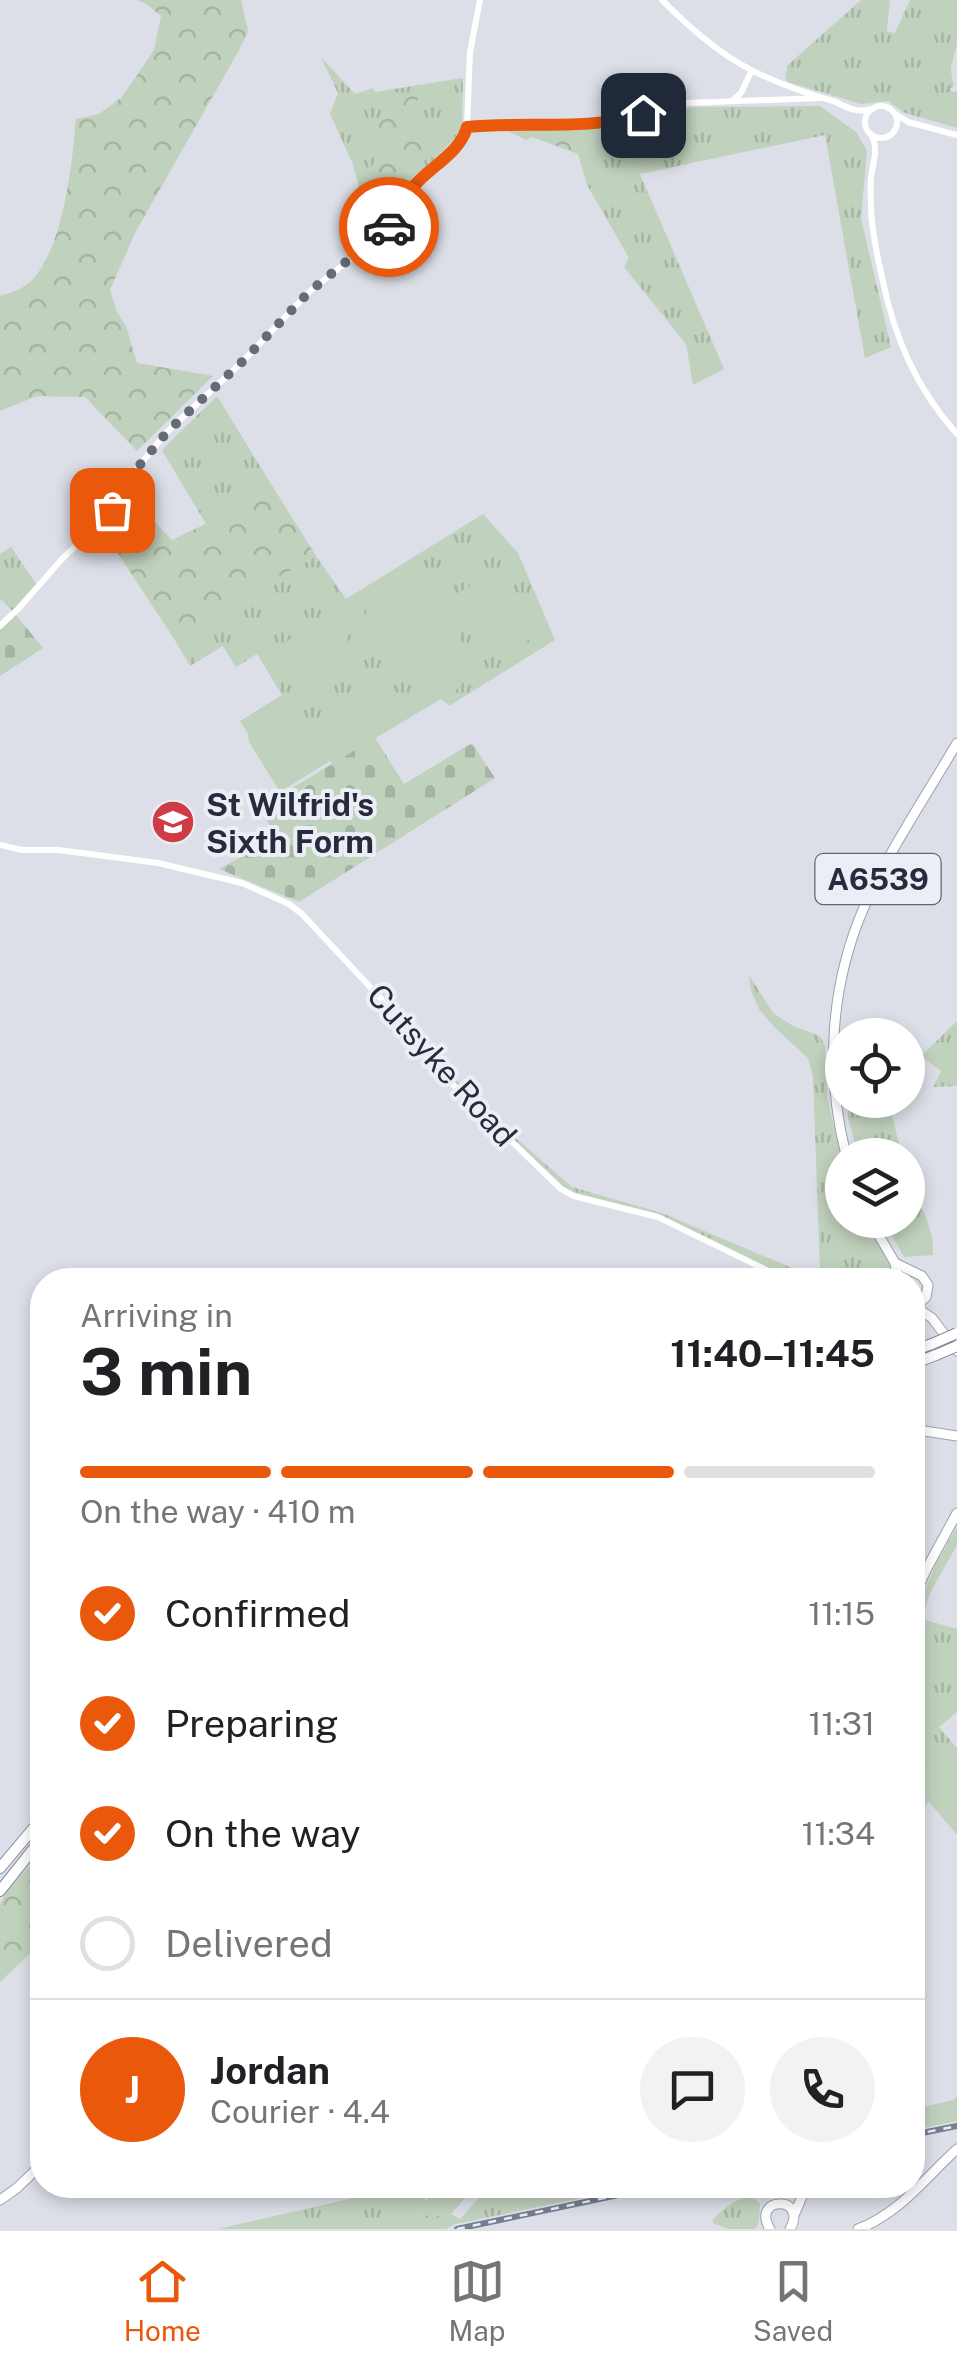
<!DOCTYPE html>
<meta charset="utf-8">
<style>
:root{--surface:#fff;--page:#f2f2f2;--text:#202124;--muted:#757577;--line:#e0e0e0;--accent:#ea580c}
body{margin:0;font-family:"Public Sans",sans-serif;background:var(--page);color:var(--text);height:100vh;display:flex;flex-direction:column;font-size:38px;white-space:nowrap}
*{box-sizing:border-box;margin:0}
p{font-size:32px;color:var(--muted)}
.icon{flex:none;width:55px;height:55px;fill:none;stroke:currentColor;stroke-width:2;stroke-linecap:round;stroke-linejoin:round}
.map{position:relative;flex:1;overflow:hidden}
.sheet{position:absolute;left:30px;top:1268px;width:895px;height:930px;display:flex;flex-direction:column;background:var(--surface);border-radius:40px;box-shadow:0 5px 15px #0003}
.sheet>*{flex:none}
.fabs{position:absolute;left:825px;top:1018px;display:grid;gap:20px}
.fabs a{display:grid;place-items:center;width:100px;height:100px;border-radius:50%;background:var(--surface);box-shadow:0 5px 15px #0003;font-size:50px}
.pin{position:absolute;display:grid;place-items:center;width:85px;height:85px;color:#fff;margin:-42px;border-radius:20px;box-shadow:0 5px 15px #0006}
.courier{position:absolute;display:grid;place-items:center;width:100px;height:100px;margin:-50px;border:8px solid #ea580c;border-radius:50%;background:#fff;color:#222;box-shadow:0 2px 12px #0007}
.overview em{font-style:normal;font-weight:700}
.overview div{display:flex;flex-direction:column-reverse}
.overview{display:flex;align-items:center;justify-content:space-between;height:170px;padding:0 50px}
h1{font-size:65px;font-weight:700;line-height:75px}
.bar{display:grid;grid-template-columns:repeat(4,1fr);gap:15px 10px;align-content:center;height:120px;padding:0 50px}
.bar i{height:12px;border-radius:8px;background:var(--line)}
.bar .active{background:var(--accent)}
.bar p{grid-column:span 4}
.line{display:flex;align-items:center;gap:25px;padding:0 50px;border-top:2px solid var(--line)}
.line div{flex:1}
.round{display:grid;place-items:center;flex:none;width:105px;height:105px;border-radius:52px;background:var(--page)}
ol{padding:0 50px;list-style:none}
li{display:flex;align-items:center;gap:30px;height:110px}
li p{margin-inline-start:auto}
li .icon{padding:10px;border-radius:50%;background:var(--accent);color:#fff;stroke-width:4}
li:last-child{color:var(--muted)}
li i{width:55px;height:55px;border:5px solid var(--line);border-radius:50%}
.tab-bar{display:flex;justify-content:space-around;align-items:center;height:140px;border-top:2px solid var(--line);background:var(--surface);font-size:28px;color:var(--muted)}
.tab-bar a{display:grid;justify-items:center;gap:5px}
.tab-bar .active{color:var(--accent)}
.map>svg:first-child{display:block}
</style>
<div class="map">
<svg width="957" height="2229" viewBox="0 0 957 2229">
<defs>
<pattern id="grass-tufts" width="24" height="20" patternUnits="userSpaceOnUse" patternTransform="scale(2.5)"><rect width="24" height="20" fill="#c0d1bd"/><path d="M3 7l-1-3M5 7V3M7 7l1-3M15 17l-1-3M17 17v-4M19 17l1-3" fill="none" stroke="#a5b4a3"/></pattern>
<pattern id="forest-crowns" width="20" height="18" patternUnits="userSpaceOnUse" patternTransform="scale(2.5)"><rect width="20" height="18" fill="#c0d1bd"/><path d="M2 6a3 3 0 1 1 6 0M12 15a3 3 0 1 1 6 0" fill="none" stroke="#a5b4a3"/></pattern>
<pattern id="cemetery-stones" width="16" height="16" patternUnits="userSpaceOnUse" patternTransform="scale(2.5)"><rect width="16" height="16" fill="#c0d1bd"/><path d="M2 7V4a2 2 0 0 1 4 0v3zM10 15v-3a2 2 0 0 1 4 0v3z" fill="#a5b4a3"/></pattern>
</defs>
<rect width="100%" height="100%" fill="#dcdfe7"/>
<path fill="url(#grass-tufts)" d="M861,0H890L887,31L895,33L910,0H957C957,14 957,30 957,44C953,64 948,64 954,86L950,89L952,92L957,91V128L905,113L888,101L861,104L788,82L785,78L788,65Z
M321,57L355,94L373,88L375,92L463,78L462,131L409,185L384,219L346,250L359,232L358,182L352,162L330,114L338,93Z
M820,106L856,132L867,151L861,218L891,347L865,358L825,135L640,174L724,369L693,385L686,344L624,267L629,258L587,185L578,154L593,139L607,144L613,138H646L669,130L665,114L695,107Z
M217,396L268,479L264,482L269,493L206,524L162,450Z
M483,514L518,553L555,640L449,706L441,699L332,764L287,692L282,695L257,654L236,667L223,646L190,666L173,637L316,556L346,599Z
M11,547L37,585L12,611L2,600L0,601V554Z
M749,975L773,1013L793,1026L820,1036L825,1046L827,1098L842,1157V1220H866L895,1271L896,1280H792L653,1214L568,1191L446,1076L398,1014L467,1092L505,1129L572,1187L662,1213L818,1279L820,1271L813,1077L808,1058L775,1028L759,1009L751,991Z
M957,1021V1086L933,1087L941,1071L921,1056Z
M848,1100H885L891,1112L902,1155H858L848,1117Z
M908,1175C913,1195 925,1210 930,1230C933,1238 933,1247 933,1255L904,1257L883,1220H908Z
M957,1527V1545L930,1593L922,1619L957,1629V1712L939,1727L957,1748V1835L929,1802L913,1812V1619L936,1563Z
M957,2096V2121L913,2130V2101L917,2100L923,2107L953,2100Z
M410,2185H419L426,2201L414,2210L431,2217L451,2214L460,2219L490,2185H503L497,2192L550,2189L549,2185H568L566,2187L581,2188L587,2185H645L455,2224L446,2229H218Z
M749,2197L757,2200L760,2204L759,2222L755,2229H728L713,2223V2220C724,2208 733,2200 749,2197Z"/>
<path fill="url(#forest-crowns)" d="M136,0H241L248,31L238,52L136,231L110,290L116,310L126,326L137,363L213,376L137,451L85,397L37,396L0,411V296C13,293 25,288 34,278C64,243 72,164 76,119L99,114L122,97L154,50L161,16L146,4Z
M417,84L418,104L415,133L426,150L424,162L409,185L393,198L384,219L359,232L358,182L375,162L371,128Z
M614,126L613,138L607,144L593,139L578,154L532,137L526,140L506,130Z
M135,479L147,514L172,540L268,494L263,482L268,479L316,556L173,637L103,531L115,516Z
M42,1852V1931L36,1948L0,1982V1904L8,1890Z
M438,2185H477L451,2214L431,2217L412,2210L426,2201Z"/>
<path fill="url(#cemetery-stones)" d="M16,615L43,648L0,676V629Z
M375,738L404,784L472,743L495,778L299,902L219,869L277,837L259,808Z"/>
<path fill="#c0d1bd" d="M496,570L538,635L500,656L460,592Z
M401,575L413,576L428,586L471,656C469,672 465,688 448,694C411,709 382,645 366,620C364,594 379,584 401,575Z
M332,614L356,653L294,690L270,651Z
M380,677L401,709L337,751L316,719Z
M287,692L330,761L280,792L249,742L248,734L240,721Z
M947,1745L957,1757V1816L950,1821L912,1774Z"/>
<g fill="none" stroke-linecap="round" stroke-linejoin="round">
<g stroke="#9ba2b3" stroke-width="11">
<path id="primary" d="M846,1155C825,1072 830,984 865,905C890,849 926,796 957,743
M870,1220L895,1263L898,1280
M895,1263L922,1276L928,1285L926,1297L918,1304L912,1305
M912,1305L932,1318L957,1351
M912,1429L957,1436
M912,1601L927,1568L957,1513
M0,2200L17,2188L42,2164
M795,2213L804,2192L810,2185
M770,2229C750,2196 809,2195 790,2229
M858,2229C899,2214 926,2177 957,2149"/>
</g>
<g stroke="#838b9d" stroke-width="12">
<path id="highway" d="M912,1351L932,1344
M912,1364L936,1355
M0,1868L42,1818
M0,1891L42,1838"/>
</g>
<path stroke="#fff" stroke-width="6" d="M662,0C720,59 757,79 836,102C849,109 858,113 873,109
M733,100L741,93L751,72
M865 122a16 16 0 1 1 32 0a16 16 0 1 1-32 0Z
M897,115L908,122L957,135
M467,127L575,126L623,120L685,103L821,98
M871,134C879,149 873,162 871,178C870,188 871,199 871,209C872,232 877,255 882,277C894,337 916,388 957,434
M0,626L19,608L62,559L106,517L134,472L167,432L243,361L309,292L387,230L413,188L464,137L467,127L470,52L480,0
M0,845L22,850H59L158,863L242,883L289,904L302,914L386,1004L446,1078L561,1189L574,1196L658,1217L787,1280"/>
<use href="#primary" stroke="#fff" stroke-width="9"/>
<use href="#highway" stroke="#fff" stroke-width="10"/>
<g stroke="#757d90" stroke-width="6">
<path id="rail" d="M912,2135L957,2126
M457,2229L666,2185"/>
</g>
<use href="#rail" stroke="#ebeef4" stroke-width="2.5" stroke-dasharray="8" stroke-linecap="butt"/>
<g stroke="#838b9d" stroke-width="12" stroke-linecap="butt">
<path id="highway-bridge" d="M932,1344L957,1333
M936,1355L957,1346"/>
</g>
<use href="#highway-bridge" stroke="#fff" stroke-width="10"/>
</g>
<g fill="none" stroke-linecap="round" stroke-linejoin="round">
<path stroke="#666b78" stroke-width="10" stroke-dasharray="0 18" d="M112,510L134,472L167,432L243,361L309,292L389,227"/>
<path stroke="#ea580c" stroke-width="12" d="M389,227C399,214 404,198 414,186C431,166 460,153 467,127C528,121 581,131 643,115"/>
</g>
<defs>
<g id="university-disc" transform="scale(2.25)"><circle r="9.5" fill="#d03c45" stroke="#ebeef4"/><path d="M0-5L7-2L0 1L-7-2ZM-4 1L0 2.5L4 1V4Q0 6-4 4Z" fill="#fff"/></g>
</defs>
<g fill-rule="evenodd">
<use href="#university-disc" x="173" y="822"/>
</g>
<g text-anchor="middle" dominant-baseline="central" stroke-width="8" stroke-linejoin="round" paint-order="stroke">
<rect fill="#ebeef4" stroke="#616674" stroke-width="2.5" x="815.5" y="854" width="125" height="50" rx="8"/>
<g font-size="30" font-weight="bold" fill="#262c3d">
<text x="878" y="879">A6539</text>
</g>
<g font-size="32" font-weight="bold" fill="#262c3d" stroke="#ebeef4" text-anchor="start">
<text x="206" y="804">St Wilfrid's<tspan x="206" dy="37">Sixth Form</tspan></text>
</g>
<g font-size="32" fill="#262c3d" stroke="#ebeef4">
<text transform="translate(442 1065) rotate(48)">Cutsyke Road</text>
</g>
</g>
</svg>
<div class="fabs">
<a><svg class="icon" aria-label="locate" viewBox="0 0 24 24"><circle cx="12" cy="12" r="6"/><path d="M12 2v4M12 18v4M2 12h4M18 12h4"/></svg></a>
<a><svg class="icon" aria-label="layers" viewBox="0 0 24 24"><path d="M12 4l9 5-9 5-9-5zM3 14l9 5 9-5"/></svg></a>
</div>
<div class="pin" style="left:112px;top:510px;background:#ea580c"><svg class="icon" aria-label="bag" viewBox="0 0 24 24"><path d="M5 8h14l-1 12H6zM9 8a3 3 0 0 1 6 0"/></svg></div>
<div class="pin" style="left:643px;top:115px;background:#1f2937"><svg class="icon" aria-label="home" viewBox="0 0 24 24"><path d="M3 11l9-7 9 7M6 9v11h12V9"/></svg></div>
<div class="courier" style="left:389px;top:227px"><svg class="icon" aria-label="car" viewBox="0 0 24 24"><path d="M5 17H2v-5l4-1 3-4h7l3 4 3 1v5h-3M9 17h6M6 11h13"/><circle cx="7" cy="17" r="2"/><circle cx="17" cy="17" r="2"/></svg></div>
<section class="sheet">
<div class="overview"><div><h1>3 min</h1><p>Arriving in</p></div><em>11:40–11:45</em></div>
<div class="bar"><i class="active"></i><i class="active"></i><i class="active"></i><i></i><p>On the way · 410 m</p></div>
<ol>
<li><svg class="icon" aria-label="check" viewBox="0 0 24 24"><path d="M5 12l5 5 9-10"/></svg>Confirmed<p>11:15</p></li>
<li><svg class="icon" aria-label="check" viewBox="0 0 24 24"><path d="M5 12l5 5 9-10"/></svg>Preparing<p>11:31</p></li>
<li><svg class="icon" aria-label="check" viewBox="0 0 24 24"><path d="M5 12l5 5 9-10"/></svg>On the way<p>11:34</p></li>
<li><i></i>Delivered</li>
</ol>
<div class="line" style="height:180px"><b class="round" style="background:var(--accent);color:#fff">J</b><div><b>Jordan</b><p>Courier · 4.4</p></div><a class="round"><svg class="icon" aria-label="chat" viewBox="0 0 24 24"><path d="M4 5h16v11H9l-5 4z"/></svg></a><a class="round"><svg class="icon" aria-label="phone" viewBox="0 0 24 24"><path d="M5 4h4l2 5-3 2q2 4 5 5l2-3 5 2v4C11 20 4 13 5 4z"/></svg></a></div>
</section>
</div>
<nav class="tab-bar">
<a class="active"><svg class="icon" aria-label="home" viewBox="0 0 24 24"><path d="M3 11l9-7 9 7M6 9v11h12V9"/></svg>Home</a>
<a><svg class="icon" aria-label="map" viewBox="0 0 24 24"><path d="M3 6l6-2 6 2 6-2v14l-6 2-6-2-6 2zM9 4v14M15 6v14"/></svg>Map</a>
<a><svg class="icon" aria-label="saved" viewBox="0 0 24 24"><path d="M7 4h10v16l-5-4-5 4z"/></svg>Saved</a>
</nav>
